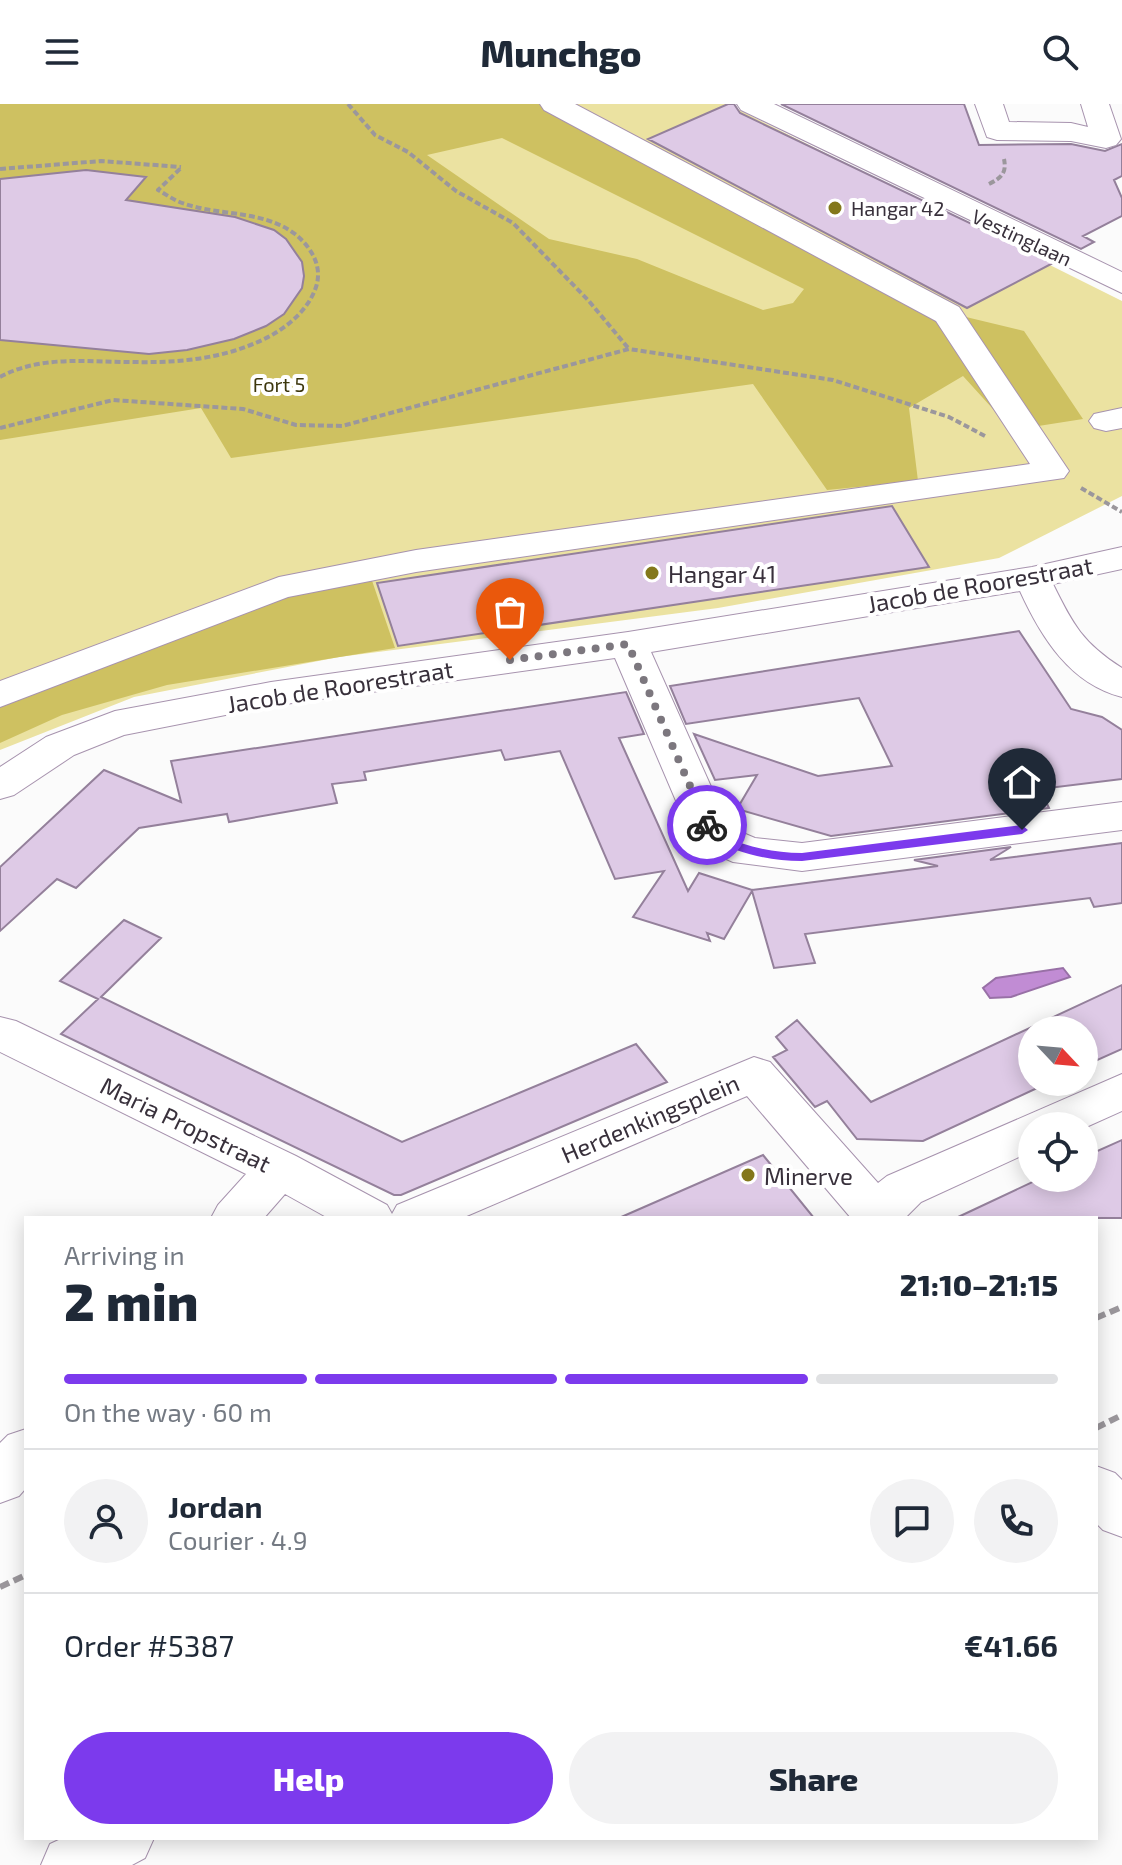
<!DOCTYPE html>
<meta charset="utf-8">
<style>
:root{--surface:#fff;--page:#f2f2f3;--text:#1f2937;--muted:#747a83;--line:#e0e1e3;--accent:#7c3aed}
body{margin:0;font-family:"Exo 2",sans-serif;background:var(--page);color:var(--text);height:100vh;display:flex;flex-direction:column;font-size:30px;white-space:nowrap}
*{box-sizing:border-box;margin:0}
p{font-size:26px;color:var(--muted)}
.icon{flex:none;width:44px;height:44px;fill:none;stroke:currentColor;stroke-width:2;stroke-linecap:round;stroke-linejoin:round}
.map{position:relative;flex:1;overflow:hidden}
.drawer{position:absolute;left:24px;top:1112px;width:1074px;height:624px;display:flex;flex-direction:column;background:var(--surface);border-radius:0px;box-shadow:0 4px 20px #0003}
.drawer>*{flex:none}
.needle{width:52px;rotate:116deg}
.fabs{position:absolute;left:1018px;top:912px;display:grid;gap:16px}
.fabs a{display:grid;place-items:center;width:80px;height:80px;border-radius:50%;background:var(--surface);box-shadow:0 4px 20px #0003;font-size:40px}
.pin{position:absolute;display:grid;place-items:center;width:68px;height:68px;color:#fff;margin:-82px -34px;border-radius:50% 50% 50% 0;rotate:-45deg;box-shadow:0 0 8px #0007}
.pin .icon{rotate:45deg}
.courier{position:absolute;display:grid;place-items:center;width:80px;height:80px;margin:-40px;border:6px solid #7c3aed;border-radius:50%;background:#fff;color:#222;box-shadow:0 2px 10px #0007}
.headline em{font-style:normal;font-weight:800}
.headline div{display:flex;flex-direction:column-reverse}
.headline{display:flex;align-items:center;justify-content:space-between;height:136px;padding:0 40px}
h1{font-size:52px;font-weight:800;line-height:60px}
.bar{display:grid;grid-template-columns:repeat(4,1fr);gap:12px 8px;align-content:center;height:96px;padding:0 40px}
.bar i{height:10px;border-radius:6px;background:var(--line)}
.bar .on{background:var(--accent)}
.bar p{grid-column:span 4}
.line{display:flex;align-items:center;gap:20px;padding:0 40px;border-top:2px solid var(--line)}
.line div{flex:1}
.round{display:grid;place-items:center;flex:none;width:84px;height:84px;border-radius:42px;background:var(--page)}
.action{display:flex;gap:16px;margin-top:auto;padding:16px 40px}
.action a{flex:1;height:92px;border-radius:48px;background:var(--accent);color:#fff;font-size:32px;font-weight:800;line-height:92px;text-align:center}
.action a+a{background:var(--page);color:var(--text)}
header{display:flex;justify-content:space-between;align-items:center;height:104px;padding:0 40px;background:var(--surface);font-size:36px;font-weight:800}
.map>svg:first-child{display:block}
</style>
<header><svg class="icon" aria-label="menu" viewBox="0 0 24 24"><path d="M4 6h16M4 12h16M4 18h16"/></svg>Munchgo<svg class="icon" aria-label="search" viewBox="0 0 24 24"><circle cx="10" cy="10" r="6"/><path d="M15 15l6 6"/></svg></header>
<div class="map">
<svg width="1122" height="1761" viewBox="0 0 1122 1761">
<rect width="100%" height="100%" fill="#fbfbfb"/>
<path fill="#ebe2a1" d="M0,0H727L1122,197V392L999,454L718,504L339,553L134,593L0,646Z"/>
<path fill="#cec161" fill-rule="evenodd" d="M0,0H552L966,213L1024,227L1083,315L1012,326L963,272L909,304L918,377L827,386L753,280L231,354L201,304L0,336ZM502,34L804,185L793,199L763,206L637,155L549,135L427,51Z
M367,462L395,544L167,581L62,611L0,639V579L236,489Z"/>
<path fill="#c18cd4" stroke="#9870a6" stroke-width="2" d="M1063,864L1070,873L1011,893L990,894L983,884L996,874Z"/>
<path fill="#decae6" stroke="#94809b" stroke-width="2" d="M728,0H734L740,9L1053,159L967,204L648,35Z
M781,0H964L979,41L1071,40L1105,47L1122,40V72L1114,76L1122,94V112L1083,132L1094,138L1081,145Z
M86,66L146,73L126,96L235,113L274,126L286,135L302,158L304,172L302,184L284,210L266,222L234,235L187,246L149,250L0,236V75Z
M892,402L929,463L398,542L377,479Z
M1019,527L1071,605L1102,613L1122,626V675L1040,685L1049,704L831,732L737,705L757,671L715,676L694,630L818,672L892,662L859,594L686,620L670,582Z
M626,588L644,630L619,634L688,787L699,769L752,786L938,762L914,756L1011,743L990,756L1122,739V799L1094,803L1090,794L805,830L815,859L774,864L752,787L724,835L707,829L710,837L633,813L664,767L615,775L560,647L505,656L501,646L364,668L366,676L332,680L337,699L229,718L227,710L139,724L76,784L57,775L0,827V763L104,666L181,698L171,657Z
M124,816L161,834L101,893L402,1038L636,940L667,978L401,1091H394L61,930L98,895L60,877Z
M1122,881V945L1084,962V926H1032V978H1050L923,1037L857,1035L827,997L815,1003L773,953L787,946L776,933L797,916L871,998Z
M1122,1036V1114H956L1041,1074H1084V1053Z
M763,1051L814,1114H619Z"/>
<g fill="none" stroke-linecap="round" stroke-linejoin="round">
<g stroke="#a793ae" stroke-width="2">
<path id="minor" d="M540,0H575L959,203L1069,367L1064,374L416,468L288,493L0,603V577L279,473L416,446L1030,360L936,217L544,6Z
M737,0H774L1122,168V189L741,6Z
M975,0H1003L1009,18L1071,19L1088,23L1081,0H1109L1121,35L1116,41L1106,44L1071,37L997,36L987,33Z
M1122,304V324L1106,327L1094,324L1089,317L1094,310Z
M1122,443V465L1053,480C1073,521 1083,539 1122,564V593C1070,580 1041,533 1020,487L651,548L729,723L755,734L802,739L1122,698V726L802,767L733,758L697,742L691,732L615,554L271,602L124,631L74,651L14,691L0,695V663L46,633L115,607L271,578L628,528L1032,463Z
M0,913L16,917L296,1052L387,1101L392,1110L397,1101L754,953L770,958L878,1079L887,1072L1122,970V1007L1084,1024L1032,1022V1047L921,1098L905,1114H851L747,992L462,1114H328L285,1090L264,1114H211L218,1101L246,1070L0,948Z
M26,1325V1384L19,1392L0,1399V1339L8,1331Z
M1096,1362L1115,1369L1122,1376V1433L1103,1426L1096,1419Z
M63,1734H154L145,1754L132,1761H41L50,1740Z"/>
</g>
<path stroke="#9b979c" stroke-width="4" stroke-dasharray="6 3" stroke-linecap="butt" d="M348,0L375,31L408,48L456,87L513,119L588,196L629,245
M0,65L101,57L181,63
M989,80C1001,74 1007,69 1004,55
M0,273C41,251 86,258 131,258C180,259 228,255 272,231C291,220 309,204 316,183C323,162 311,143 295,130C263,106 221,112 185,100C175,97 167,91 158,86L182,63
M0,324L113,296L243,305L296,321L342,322L629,245L833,276L949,313L985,332
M1081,384L1122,408"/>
<path stroke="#9b979c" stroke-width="6" stroke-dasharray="10 5" stroke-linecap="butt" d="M1096,1214L1122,1203
M1096,1324L1120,1312
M0,1483L26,1471"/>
<use href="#minor" fill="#fff" fill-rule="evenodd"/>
</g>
<path fill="#7c3aed" d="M703,719H712L717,730C746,742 770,749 802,749L1022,721L1028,726L1022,730L802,757C767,757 740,749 708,735L701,721Z"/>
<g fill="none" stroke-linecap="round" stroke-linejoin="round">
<path stroke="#7c777e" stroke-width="8" stroke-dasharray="0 14.4" d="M510,556L628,540L707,721"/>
</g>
<g fill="#83771b" stroke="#fff" stroke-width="3">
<circle cx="835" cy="104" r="8"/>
<circle cx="652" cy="469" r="8"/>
<circle cx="748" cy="1071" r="8"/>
</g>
<g text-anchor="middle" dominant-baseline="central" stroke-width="8" stroke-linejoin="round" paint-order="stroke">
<g font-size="20" fill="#38303b" stroke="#fff" text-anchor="start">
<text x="851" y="104">Hangar 42</text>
</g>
<g font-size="20" fill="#38303b" stroke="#fff">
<text transform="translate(1022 133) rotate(25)">Vestinglaan</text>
</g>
<g font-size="20" fill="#3c360c" stroke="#fff">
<text x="279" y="280">Fort 5</text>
</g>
<g font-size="24" fill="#38303b" stroke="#fff" text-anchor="start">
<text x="668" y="469">Hangar 41</text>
<text x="764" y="1071">Minerve</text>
</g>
<g font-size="24" fill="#38303b" stroke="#fff">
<text transform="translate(980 480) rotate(-10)">Jacob de Roorestraat</text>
<text transform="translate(340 582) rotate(-9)">Jacob de Roorestraat</text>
<text transform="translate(650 1014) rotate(-23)">Herdenkingsplein</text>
<text transform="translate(186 1020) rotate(26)">Maria Propstraat</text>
</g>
</g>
</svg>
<div class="fabs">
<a><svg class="needle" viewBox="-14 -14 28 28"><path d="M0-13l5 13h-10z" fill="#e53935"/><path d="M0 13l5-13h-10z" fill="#747a83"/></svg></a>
<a><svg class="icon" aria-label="locate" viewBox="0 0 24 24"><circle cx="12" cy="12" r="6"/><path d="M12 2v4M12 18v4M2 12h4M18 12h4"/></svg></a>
</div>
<div class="pin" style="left:510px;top:556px;background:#ea580c"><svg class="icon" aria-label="bag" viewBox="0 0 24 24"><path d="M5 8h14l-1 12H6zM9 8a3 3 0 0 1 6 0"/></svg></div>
<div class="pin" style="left:1022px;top:726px;background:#1f2937"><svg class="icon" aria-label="home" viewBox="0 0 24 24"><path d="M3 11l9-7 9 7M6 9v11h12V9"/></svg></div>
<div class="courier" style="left:707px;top:721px"><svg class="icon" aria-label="bike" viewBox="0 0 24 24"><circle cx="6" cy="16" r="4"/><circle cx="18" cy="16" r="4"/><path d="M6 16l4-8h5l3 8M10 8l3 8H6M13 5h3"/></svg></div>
<section class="drawer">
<div class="headline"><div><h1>2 min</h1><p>Arriving in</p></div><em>21:10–21:15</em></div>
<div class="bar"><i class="on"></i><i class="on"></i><i class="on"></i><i></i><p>On the way · 60 m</p></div>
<div class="line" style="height:144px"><a class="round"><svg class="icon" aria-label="person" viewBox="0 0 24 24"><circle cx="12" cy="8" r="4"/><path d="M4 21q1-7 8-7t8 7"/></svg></a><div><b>Jordan</b><p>Courier · 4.9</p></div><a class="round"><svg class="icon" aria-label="chat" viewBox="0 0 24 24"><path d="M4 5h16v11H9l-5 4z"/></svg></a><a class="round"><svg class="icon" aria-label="phone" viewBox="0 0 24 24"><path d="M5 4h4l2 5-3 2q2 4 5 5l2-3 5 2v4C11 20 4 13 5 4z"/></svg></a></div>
<div class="line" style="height:104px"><div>Order #5387</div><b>€41.66</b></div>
<div class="action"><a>Help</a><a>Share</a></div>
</section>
</div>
